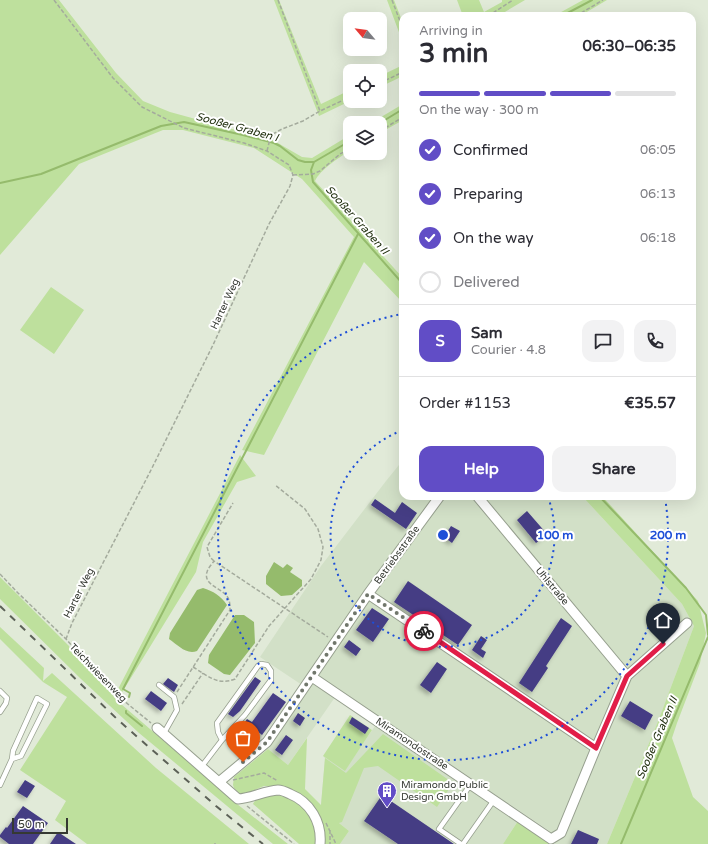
<!DOCTYPE html>
<meta charset="utf-8">
<style>
:root{--surface:#fff;--page:#f2f2f3;--text:#2b2b33;--muted:#7c7c81;--line:#e1e1e2;--accent:#614dc6}
body{margin:0;font-family:"Varela Round",sans-serif;background:var(--page);color:var(--text);height:100vh;display:flex;flex-direction:column;font-size:15px;white-space:nowrap}
*{box-sizing:border-box;margin:0}
p{font-size:13px;color:var(--muted)}
.icon{flex:none;width:22px;height:22px;fill:none;stroke:currentColor;stroke-width:2;stroke-linecap:round;stroke-linejoin:round}
.map{position:relative;flex:1;overflow:hidden}
.details{position:absolute;left:399px;top:12px;width:297px;height:488px;display:flex;flex-direction:column;background:var(--surface);border-radius:12px;box-shadow:0 4px 16px #0002}
.details>*{flex:none}
.needle{width:26px;rotate:299deg}
.controls{position:absolute;left:343px;top:12px;display:grid;gap:8px}
.controls a{display:grid;place-items:center;width:44px;height:44px;border-radius:8px;background:var(--surface);box-shadow:0 4px 16px #0002;font-size:20px}
.scale{position:absolute;left:12px;bottom:10px;width:56px;box-sizing:border-box;padding-left:4px;border:2px solid #353932;border-top:0;font-size:11px;line-height:14px;white-space:nowrap;color:#353932;-webkit-text-stroke:3px #fff;paint-order:stroke}
.pin{position:absolute;display:grid;place-items:center;width:34px;height:34px;color:#fff;margin:-41px -17px;border-radius:50% 50% 50% 0;rotate:-45deg;box-shadow:0 0 4px #0007}
.pin .icon{rotate:45deg}
.courier{position:absolute;display:grid;place-items:center;width:40px;height:40px;margin:-20px;border:3px solid #e11d48;border-radius:50%;background:#fff;color:#222;box-shadow:0 1px 5px #0007}
.summary em{font-style:normal;font-weight:700}
.summary div{display:flex;flex-direction:column-reverse}
.summary{display:flex;align-items:center;justify-content:space-between;height:68px;padding:0 20px}
h1{font-size:26px;font-weight:700;line-height:30px}
.bar{display:grid;grid-template-columns:repeat(4,1fr);gap:6px 4px;align-content:center;height:48px;padding:0 20px}
.bar i{height:5px;border-radius:3px;background:var(--line)}
.bar .current{background:var(--accent)}
.bar p{grid-column:span 4}
.line{display:flex;align-items:center;gap:10px;padding:0 20px;border-top:1px solid var(--line)}
.line div{flex:1}
.round{display:grid;place-items:center;flex:none;width:42px;height:42px;border-radius:12px;background:var(--page)}
ol{padding:0 20px;list-style:none}
li{display:flex;align-items:center;gap:12px;height:44px}
li p{margin-inline-start:auto}
li .icon{padding:4px;border-radius:50%;background:var(--accent);color:#fff;stroke-width:4}
li:last-child{color:var(--muted)}
li i{width:22px;height:22px;border:2px solid var(--line);border-radius:50%}
.primary-button{display:flex;gap:8px;margin-top:auto;padding:8px 20px}
.primary-button a{flex:1;height:46px;border-radius:12px;background:var(--accent);color:#fff;font-size:16px;font-weight:700;line-height:46px;text-align:center}
.primary-button a+a{background:var(--page);color:var(--text)}
.map>svg:first-child{display:block}
</style>
<div class="map">
<svg width="708" height="844" viewBox="0 0 708 844">
<defs>
<filter id="shadow"><feDropShadow dx="-2.5" dy="2.5" stdDeviation="2" flood-color="#0004"/></filter>
</defs>
<rect width="100%" height="100%" fill="#e1ead8"/>
<path fill="#d2e0c7" d="M403,460V496H582L682,604L694,626L657,724L607,844H555L548,830L340,690L288,765L268,749L308,689L260,657L321,566L386,481Z
M375,726L518,821L503,844H340L349,831L339,823L321,805L325,758L323,756L345,770Z"/>
<path fill="#bee09d" d="M0,0H59L116,73L143,101L170,112L243,132L264,135L302,157L312,158L350,135V151C339,157 320,170 315,181L403,278V303L364,262L264,455L242,450L354,237L302,179L254,148L183,130H163L79,164L0,255Z
M274,0H279L321,104L350,90V101L319,116Z
M387,0H394L403,23V43Z
M457,0H479L484,12L502,2V0H525L498,16H463Z
M583,0H607L580,16H554Z
M403,65V76L380,87V76Z
M403,104V120L380,133V123H371Z
M51,287L84,310L54,354L20,330Z
M240,455L256,476L237,482L203,542L196,572L121,694L117,691Z
M582,496H602L698,601L706,633L700,663L677,723L672,738L693,797L708,811V844H607L657,724L694,626L682,604Z
M0,577L69,646L71,652L121,704L237,804L288,844H273L139,733L81,679L0,599Z
M0,627L44,668L43,681L52,673L156,768L249,844H87L55,820L66,801L20,770L67,697L43,682L0,639Z
M350,715L372,730L345,771L323,756Z
M383,734L453,783L437,807L378,766L364,768L342,822L339,823L349,831L340,844H325V832L320,817L312,804L277,786H264L245,794L239,793L234,788L233,785L234,777L268,749L288,765L307,738L305,789L321,805L325,758L346,773Z
M272,794C290,796 311,809 315,828C316,833 315,839 316,844H299L253,804C256,797 266,796 272,794Z
M518,821L550,844H503Z"/>
<path fill="#95bb6c" d="M274,562L283,568L287,564L293,568L290,572L302,580V586L292,595L281,596L266,584V576Z
M203,588C213,591 221,596 227,605L197,651C186,655 178,645 169,639L170,633L197,590Z
M235,615H244L254,622L255,643L230,675L224,674L208,663L209,655Z"/>
<g fill="none" stroke-linecap="round" stroke-linejoin="round">
<path stroke="#95bb6c" stroke-width="2" d="M562,16L592,0
M380,123L403,109
M314,162L311,170L313,182L403,284
M0,183L41,174L161,126L184,122L243,135L274,143L280,146L298,160L305,162H314L350,141
M599,496L686,588L706,615L708,635
M129,697L130,693L123,689L358,234
M126,711V713L142,726
M621,844L708,637"/>
</g>
<path fill="#453d84" filter="url(#shadow)" d="M375,499L395,513L402,502L417,513L406,529L371,505Z
M527,511L547,534L536,543L517,520Z
M451,526L460,531L452,543L444,537Z
M408,581L472,625L458,645L394,602Z
M372,608L389,619L373,642L356,630Z
M561,618L572,626L546,666L548,668L532,692L519,683Z
M481,636L487,640L481,649L486,652L483,658L472,650Z
M349,640L361,649L356,656L344,647Z
M437,662L447,669L431,693L420,685Z
M255,677L261,681L240,711L233,717L228,714Z
M168,678L178,685L174,692L163,684Z
M151,691L167,703L161,711L145,699Z
M273,693L286,702L262,735L255,729L251,734L244,728L243,725L247,719L252,722Z
M630,701L653,715L645,730L621,716Z
M298,713L305,718L300,726L293,721Z
M352,717L369,728L365,734L349,723Z
M286,735L293,740L282,755L275,750Z
M25,780L35,786L27,798L17,792Z
M382,795L454,844H398L364,821Z
M23,806L48,823L33,844H9L0,837V835L6,827L7,828Z
M578,830L599,839L597,844H571Z
M58,832L76,844H50Z"/>
<g fill="none" stroke-linecap="round" stroke-linejoin="round">
<g stroke="#969f8e" stroke-width="6">
<path id="service" d="M159,685L174,697L177,710L164,733
M0,691L7,698L6,703L0,712
M202,766L222,740L245,715L271,680V671L267,665L261,664L258,666L217,723L218,732L222,740
M0,785L12,759L13,751L37,698L47,704L21,756L12,759
M461,844L439,829L471,784
M463,844L494,800"/>
</g>
<g stroke="#969f8e" stroke-width="11">
<path id="minor" d="M477,496L627,676
M368,594L596,748
M312,677L551,839L561,833L596,748L627,676L687,623
M157,728L238,799C252,798 264,791 278,790C282,790 286,792 290,794C310,802 322,822 320,844
M219,782L267,742L368,594L440,496"/>
</g>
<path stroke="#a4ab9d" stroke-width="1.5" stroke-dasharray="4 2" stroke-linecap="butt" d="M54,0L113,78L142,107L184,128L244,143L267,151L289,165L293,175L290,186L269,224L213,345L151,470L72,623L66,639
M278,0L320,111
M392,0L403,29
M488,16L513,0
M576,16L603,0
M380,83L403,72
M380,131L403,117
M267,151L270,139L273,134L282,129L303,121L320,111L350,97
M293,175L313,174L320,171L340,154L350,149
M214,561L210,557L207,547L233,503
M0,574L18,593L66,639L118,696L151,723
M193,667C208,676 218,686 235,679L269,626L311,579L321,560L323,547L318,529L305,509L275,485
M177,692L230,610C230,605 230,599 226,595C220,588 203,584 207,572C208,568 212,564 214,561L328,637
M182,704L203,673
M233,780L264,773L278,781
M247,806L294,844
M326,823L336,844
M330,830V844
M215,843V844"/>
<use href="#service" stroke="#fff" stroke-width="4.5"/>
<use href="#minor" stroke="#fff" stroke-width="9"/>
<path stroke="#5c6157" stroke-width="2" stroke-dasharray="7 7" stroke-linecap="butt" d="M0,606L117,719L216,806L263,844"/>
</g>
<g fill="none" stroke-linecap="round" stroke-linejoin="round">
<path stroke="#71776c" stroke-width="4" stroke-dasharray="0 7.2" d="M243,762L267,742L368,594L424,631"/>
<path stroke="#e11d48" stroke-width="5" d="M424,631L596,748L627,676L663,644"/>
</g>
<g fill="none" stroke="#1d4ed8" stroke-width="2" stroke-dasharray="2 4">
<path d="M548 497A112 112 0 1 1 403 430"/>
<path d="M665 498A225 225 0 1 1 402 314"/>
</g>
<defs>
<g id="building-pin" transform="scale(1)"><path d="M0 17L-7.5 6A9.5 9.5 0 1 1 7.5 6Z" fill="#614dc6" stroke="#fff"/><path d="M-4-6H4V6H1V3H-1V6H-4ZM-2.5-4.3h1.7v1.8h-1.7ZM.8-4.3h1.7v1.8H.8ZM-2.5-1h1.7V.8h-1.7ZM.8-1h1.7V.8H.8Z" fill="#fff"/></g>
</defs>
<g fill-rule="evenodd">
<use href="#building-pin" x="387" y="791"/>
</g>
<g text-anchor="middle" dominant-baseline="central" stroke-width="4" stroke-linejoin="round" paint-order="stroke">
<g font-size="10" fill="#353932" stroke="#fff">
<text transform="translate(225 304) rotate(-65)">Harter Weg</text>
<text transform="translate(397 555) rotate(-54)">Betriebsstraße</text>
<text transform="translate(552 586) rotate(50)">Uhlstraße</text>
<text transform="translate(79 593) rotate(-63)">Harter Weg</text>
<text transform="translate(98 673) rotate(46)">Teichwiesenweg</text>
<text transform="translate(412 744) rotate(34)">Miramondostraße</text>
</g>
<g font-size="10" fill="#353932" stroke="#fff" text-anchor="start">
<text x="401" y="785">Miramondo Public<tspan x="401" dy="12">Design GmbH</tspan></text>
</g>
<g font-size="11" font-style="italic" fill="#202f0e" stroke="#fff">
<text transform="translate(237 127) rotate(15)">Sooßer Graben I</text>
<text transform="translate(357 220) rotate(48)">Sooßer Graben II</text>
<text transform="translate(657 738) rotate(-67)">Sooßer Graben II</text>
</g>
</g>
<circle cx="443" cy="535" r="6" fill="#1d4ed8" stroke="#fff" stroke-width="2"/>
<g font-size="12" text-anchor="middle" font-weight="bold" fill="#1d4ed8" stroke="#fff" stroke-width="4" stroke-linejoin="round" paint-order="stroke">
<text x="555" y="539">100 m</text>
<text x="668" y="539">200 m</text>
</g>
</svg>
<div class="controls">
<a><svg class="needle" viewBox="-14 -14 28 28"><path d="M0-13l5 13h-10z" fill="#e53935"/><path d="M0 13l5-13h-10z" fill="#7c7c81"/></svg></a>
<a><svg class="icon" aria-label="locate" viewBox="0 0 24 24"><circle cx="12" cy="12" r="6"/><path d="M12 2v4M12 18v4M2 12h4M18 12h4"/></svg></a>
<a><svg class="icon" aria-label="layers" viewBox="0 0 24 24"><path d="M12 4l9 5-9 5-9-5zM3 14l9 5 9-5"/></svg></a>
</div>
<div class="scale">50 m</div>
<div class="pin" style="left:243px;top:762px;background:#ea580c"><svg class="icon" aria-label="bag" viewBox="0 0 24 24"><path d="M5 8h14l-1 12H6zM9 8a3 3 0 0 1 6 0"/></svg></div>
<div class="pin" style="left:663px;top:644px;background:#1f2937"><svg class="icon" aria-label="home" viewBox="0 0 24 24"><path d="M3 11l9-7 9 7M6 9v11h12V9"/></svg></div>
<div class="courier" style="left:424px;top:631px"><svg class="icon" aria-label="bike" viewBox="0 0 24 24"><circle cx="6" cy="16" r="4"/><circle cx="18" cy="16" r="4"/><path d="M6 16l4-8h5l3 8M10 8l3 8H6M13 5h3"/></svg></div>
<section class="details">
<div class="summary"><div><h1>3 min</h1><p>Arriving in</p></div><em>06:30–06:35</em></div>
<div class="bar"><i class="current"></i><i class="current"></i><i class="current"></i><i></i><p>On the way · 300 m</p></div>
<ol>
<li><svg class="icon" aria-label="check" viewBox="0 0 24 24"><path d="M5 12l5 5 9-10"/></svg>Confirmed<p>06:05</p></li>
<li><svg class="icon" aria-label="check" viewBox="0 0 24 24"><path d="M5 12l5 5 9-10"/></svg>Preparing<p>06:13</p></li>
<li><svg class="icon" aria-label="check" viewBox="0 0 24 24"><path d="M5 12l5 5 9-10"/></svg>On the way<p>06:18</p></li>
<li><i></i>Delivered</li>
</ol>
<div class="line" style="height:72px"><b class="round" style="background:var(--accent);color:#fff">S</b><div><b>Sam</b><p>Courier · 4.8</p></div><a class="round"><svg class="icon" aria-label="chat" viewBox="0 0 24 24"><path d="M4 5h16v11H9l-5 4z"/></svg></a><a class="round"><svg class="icon" aria-label="phone" viewBox="0 0 24 24"><path d="M5 4h4l2 5-3 2q2 4 5 5l2-3 5 2v4C11 20 4 13 5 4z"/></svg></a></div>
<div class="line" style="height:52px"><div>Order #1153</div><b>€35.57</b></div>
<div class="primary-button"><a>Help</a><a>Share</a></div>
</section>
</div>
